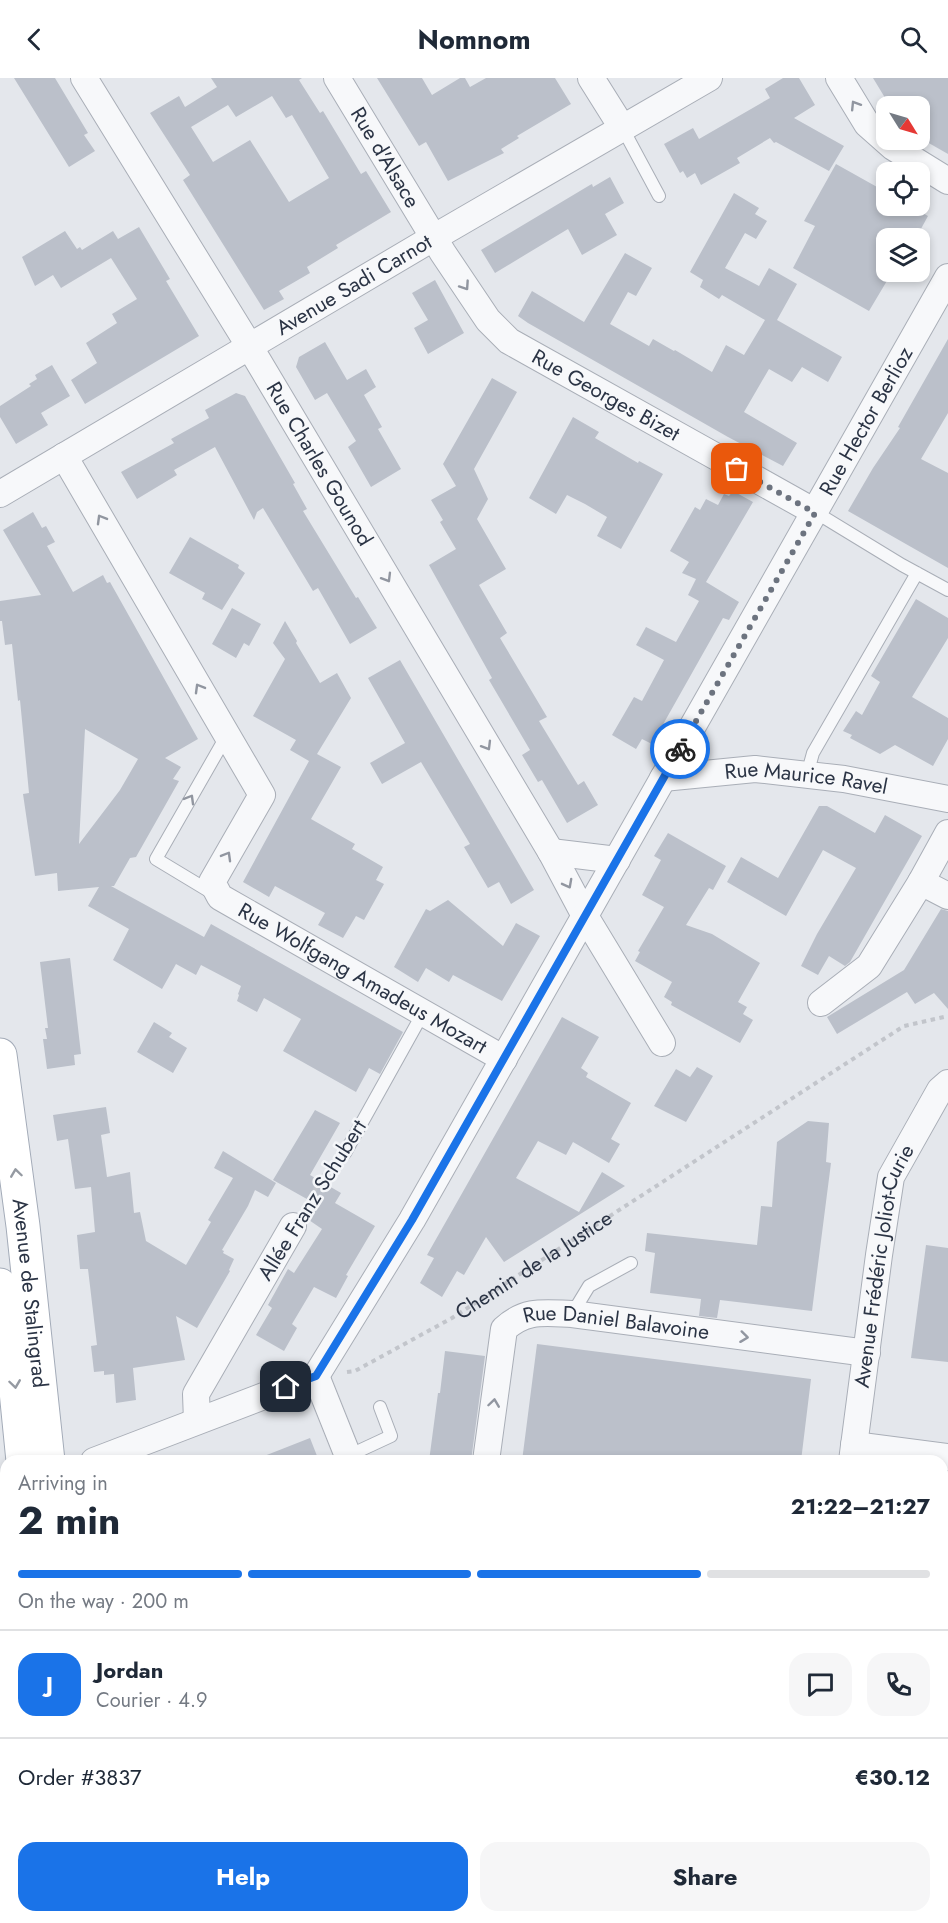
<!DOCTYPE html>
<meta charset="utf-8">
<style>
:root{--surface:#fff;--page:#f6f6f7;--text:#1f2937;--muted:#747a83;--line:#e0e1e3;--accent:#1a73e8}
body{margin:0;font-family:Jost,sans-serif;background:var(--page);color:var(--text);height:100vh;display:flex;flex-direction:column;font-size:22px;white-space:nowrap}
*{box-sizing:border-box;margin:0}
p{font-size:20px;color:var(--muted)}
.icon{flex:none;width:33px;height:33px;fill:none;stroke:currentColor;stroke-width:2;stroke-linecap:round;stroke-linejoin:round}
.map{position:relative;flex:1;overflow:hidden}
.side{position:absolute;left:0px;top:1377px;width:948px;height:468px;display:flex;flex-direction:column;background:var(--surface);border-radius:18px 18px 0 0;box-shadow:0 3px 9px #0003}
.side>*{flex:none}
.needle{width:39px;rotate:127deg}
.controls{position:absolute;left:876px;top:18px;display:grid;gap:12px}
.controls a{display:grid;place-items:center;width:54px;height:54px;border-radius:12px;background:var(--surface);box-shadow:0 3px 9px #0003;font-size:30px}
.pin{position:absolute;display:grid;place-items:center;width:51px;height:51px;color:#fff;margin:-26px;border-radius:12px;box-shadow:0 3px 9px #0006}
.courier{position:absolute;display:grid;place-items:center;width:60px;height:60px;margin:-30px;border:4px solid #1a73e8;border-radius:50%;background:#fff;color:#222;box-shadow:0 2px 8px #0007}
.summary em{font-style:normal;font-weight:700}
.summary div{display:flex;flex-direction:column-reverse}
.summary{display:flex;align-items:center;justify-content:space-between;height:102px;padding:0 18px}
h1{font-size:39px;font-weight:700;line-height:45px}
.bar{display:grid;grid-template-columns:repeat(4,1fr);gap:9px 6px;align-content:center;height:72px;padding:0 18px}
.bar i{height:8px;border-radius:4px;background:var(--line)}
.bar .selected{background:var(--accent)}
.bar p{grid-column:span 4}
.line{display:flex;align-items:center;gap:15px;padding:0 18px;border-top:2px solid var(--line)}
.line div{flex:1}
.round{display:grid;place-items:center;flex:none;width:63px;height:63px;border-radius:18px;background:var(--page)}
.cta{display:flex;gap:12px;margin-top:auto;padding:12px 18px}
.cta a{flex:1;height:69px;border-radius:18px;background:var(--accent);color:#fff;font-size:24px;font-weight:700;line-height:69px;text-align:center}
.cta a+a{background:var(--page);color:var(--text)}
header{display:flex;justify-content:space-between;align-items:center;height:78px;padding:0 18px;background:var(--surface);font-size:27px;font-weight:700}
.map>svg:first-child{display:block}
</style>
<header><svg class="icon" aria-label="back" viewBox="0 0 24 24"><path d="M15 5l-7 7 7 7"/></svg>Nomnom<svg class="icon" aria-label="search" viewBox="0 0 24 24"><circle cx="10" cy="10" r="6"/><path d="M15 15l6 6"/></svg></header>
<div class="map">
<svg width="948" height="1845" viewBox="0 0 948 1845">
<rect width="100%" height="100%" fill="#e4e7ec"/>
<path fill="#bbc0ca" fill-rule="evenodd" d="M14,0H55L88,55L84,57L95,73L69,89Z
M211,0H302L299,2L320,35L323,33L361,96L366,93L391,134L336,167L338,170L307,189L310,195L279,213L284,221L264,232L183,102L190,97L150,35L179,18L185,29L217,9ZM272,18L286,40L292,37L329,100L289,124L250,62L213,84L191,49L228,27L236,39Z
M377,0H422L432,17L460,0H465L470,9L486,0H555L571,26L517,58L519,60L501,71L504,75L448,103L426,64L419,68Z
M783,0H799L815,27L794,40L844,68L829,93L776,64L774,65L770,60L737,80L740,85L701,107L695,95L687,100L683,93L680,95L664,66L693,50L699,61L770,20L765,11Z
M873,0H948V76L920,60V28H890Z
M836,86L886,114V128H910L928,138L916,160H886V194H897L894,198L891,196L869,233L793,190L815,148L804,143Z
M610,99L624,125L605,136L617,157L582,177L568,151L495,195L481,172L590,107L592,106L593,109Z
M734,115L759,130L755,136L767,143L756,161L745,155L725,190L759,208L769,190L797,206L777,242L842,279L828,304L802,289L792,304L769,291L744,334L797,365L783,388L728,359L528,245L518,238L532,213L584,244L625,175L652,190L636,218L628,214L610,246L649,268L653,261L674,273L675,272L712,294L726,267L744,277L765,242L722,217L719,221L700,209L703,202L690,194Z
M139,149L170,201L166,203L199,258L85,326L71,302L97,285L86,265L117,245L112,236L137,221L111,180L61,210L53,197L35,208L22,179L65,153L77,171L80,169L82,172L113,153L118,161Z
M435,202L464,255L428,276L414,250L428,242L412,215Z
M948,261V335L921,381L948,395V490L848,433L873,390L900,350L898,349Z
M325,264L347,302L366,291L376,309L364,317L382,349L378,351L401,391L371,409L348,369L356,363L327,315L315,322L296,289L299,279Z
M52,287L70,318L41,335L48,347L16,366L0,339V328L31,308L29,306L37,301L35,297Z
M492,300L517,314L474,391L488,421L477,441L506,491L479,507L507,555L500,560L547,639L539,643L578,707L584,703L598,727L567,745L542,702L538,704L522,677L530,672L489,602L492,600L429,487L456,471L440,444L443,442L431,422L456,408L443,386Z
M236,315L245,318L295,405L293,406L307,431L303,433L356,520L358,519L377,550L350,566L318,510L313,513L263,430L257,434L254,442L215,369L174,392L177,397L137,421L121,394L174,365L171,361L209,340L205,332Z
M573,339L599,354L595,360L638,385L639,383L663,396L621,471L597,458L607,439L585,426L567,417L556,436L529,420Z
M733,413L753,424L706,504L739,524L729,542L723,540L652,666L642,661L636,671L612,657L634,619L642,623L664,582L636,567L646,549L676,564L699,523L688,517L696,501L682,495L689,484L670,473L695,429L700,432L706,421L718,427L724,416L729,418Z
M33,434L42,450L46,448L55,464L47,468L73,514L103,497L107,505L110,504L198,661L165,680L181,689L173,701L179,703L136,779L130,780L114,808H111L204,859L211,846L403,954L380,996L369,990L356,1014L283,973L301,941L264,920L257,934L237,923L239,917L238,916L241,908L201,887L196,897L176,886L162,911L113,882L129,851L88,828L99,809L58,813L57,795L35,798L23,716L29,715L20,622L18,623L12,566L5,567L2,543H0V523L41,517L3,452ZM85,651L138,681L120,712L79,766Z
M190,459L239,487L238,490L245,495L222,532L202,521L205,515L169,495Z
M916,521L948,540V560L912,619L948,640V661L933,688L895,667L880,676L850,660L852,657L843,653L856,633L862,637L880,604L871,598Z
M232,530L261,546L249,568L244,565L236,580L212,566Z
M285,543L297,563L296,565L320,605L337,595L351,620L317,676L341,689L311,741L355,766L352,771L383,789L376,802L384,806L364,842L356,838L343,860L318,847L325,835L275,808L269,819L243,804L309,683L290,672L296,662L253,638L285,581L273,565Z
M400,582L534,812L511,826L499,804L488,810L464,769L470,766L421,684L382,706L370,685L405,665L368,600Z
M819,728H827L875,755L885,737L922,758L850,884L845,888L829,878L818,897L801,888L817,856L856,790L823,772L786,838L727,804L741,779L778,800Z
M668,755L726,788L713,812L709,810L686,847L712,856L760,885L738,924L747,929L743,936L753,942L740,965L671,927L672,924L664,919L672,904L635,883L640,874L638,873L664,829L642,817L661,782L654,778Z
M448,822L503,868L516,845L540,858L502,923L453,897L449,904L426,890L418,904L394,889L426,831L430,833Z
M941,831L948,833V931L934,915L915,926L907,914L837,956L827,939L904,892Z
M70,880L81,976L74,977L75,987L47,991L43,961H47L45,950H48L40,884Z
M562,939L599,959L581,990L588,995L586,999L631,1025L611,1061L620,1066L609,1085L573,1064L566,1077L538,1063L516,1100L579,1134L602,1094L625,1108L504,1184L486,1159L464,1197L457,1193L442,1219L420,1205L434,1180L427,1177Z
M154,944L172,955L169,959L187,970L173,995L137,974Z
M697,989L713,998L686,1044L654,1028L676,991L690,999Z
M106,1029L110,1055L101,1057L107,1099L130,1094L134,1135L140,1134L146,1163L186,1187L211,1144L208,1142L233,1100L214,1090L223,1073L276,1105L268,1119L255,1112L248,1128L222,1172L224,1173L223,1175L234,1181L229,1192L230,1193L197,1250L176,1238L185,1282L133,1290L136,1322L116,1325L114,1296L104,1297V1293L94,1294L91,1268L97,1267L88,1191H80L77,1157L95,1154L91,1109L75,1111L68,1061L57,1063L53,1037Z
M315,1032L340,1045L310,1097L341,1115L335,1125L375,1148L346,1197L348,1198L336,1220L314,1209L292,1246L297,1250L284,1273L256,1257L272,1230L268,1227L288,1191L294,1195L322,1151L306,1140L314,1125L273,1102Z
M808,1043L829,1045L826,1084L831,1085L812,1233L720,1222L717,1240L699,1238L701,1221L650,1215L655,1175L645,1173L647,1155L757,1167L761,1128L772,1129L777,1064Z
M926,1167L948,1170V1284L911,1280Z
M537,1266L811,1301L801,1383H522Z
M445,1273L485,1278L471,1383H429L438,1315H440Z
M310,1360L319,1383H254V1382Z"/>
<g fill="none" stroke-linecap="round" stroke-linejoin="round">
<g stroke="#a9aeb7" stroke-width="14">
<path id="lane" d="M623,51L659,118
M815,434L902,487L948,512
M807,697L813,675L917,495
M214,816L156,781L227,657
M345,1075L423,935
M572,1236L589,1208L631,1185
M348,1378L391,1358L380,1329
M942,1784H948
M942,1827L948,1824
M769,1845L772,1839
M903,1845L916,1839"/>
</g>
<g stroke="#a9aeb7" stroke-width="28">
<g id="street">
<path id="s2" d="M84,0L242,256L551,774L585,838L662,965"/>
<path id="s3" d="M337,0L443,175L488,242L509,263L815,434"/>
<path d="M591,0L623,51"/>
<path d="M839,0L867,46L893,69L948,103"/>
<path id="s4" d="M64,378L262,717L212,804L220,819L504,981"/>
<path id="s5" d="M0,416L433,160L709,0"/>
<path id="s6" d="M663,700L755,691L844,701L948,721"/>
<path d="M551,774L617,782"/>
<path d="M921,804L948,755"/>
<path d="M821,925L869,888L921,804L948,818"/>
<path id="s7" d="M316,1298L412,1142L948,199"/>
<path d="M316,1298L350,1383"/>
<path d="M197,1343L196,1316L293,1148"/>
<path d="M854,1367L948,1379"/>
<path d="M94,1383L316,1298"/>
<path id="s8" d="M486,1383L504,1251C526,1231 544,1235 572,1236L867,1275"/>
<path id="s9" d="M852,1383L879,1177L891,1099L940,1012L948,1005"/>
</g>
</g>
<g stroke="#a9aeb7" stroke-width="35">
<path id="secondary" d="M0,1639L6,1616
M942,1725L948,1726
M0,1821L6,1820
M13,1845L76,1839
M231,1845L237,1839"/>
</g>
<g stroke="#a3abb8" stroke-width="35">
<g id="primary">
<path id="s10" d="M0,977L23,1148L48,1383"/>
<path d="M0,1207L16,1313L23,1383"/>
<path d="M78,1839L79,1845"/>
<path d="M116,1839L117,1845"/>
</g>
</g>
<g stroke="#c2c5cb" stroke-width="4" stroke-dasharray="4.5 4.5" stroke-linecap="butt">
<path d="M305,1128L332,1084"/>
<path id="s1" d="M347,1294L355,1293L452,1240L904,948L948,938"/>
</g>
<use href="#lane" stroke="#f7f8fa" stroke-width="12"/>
<use href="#street" stroke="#f7f8fa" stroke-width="26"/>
<use href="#secondary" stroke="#fff" stroke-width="33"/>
<use href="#primary" stroke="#fff" stroke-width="33"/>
</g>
<defs><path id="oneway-chevron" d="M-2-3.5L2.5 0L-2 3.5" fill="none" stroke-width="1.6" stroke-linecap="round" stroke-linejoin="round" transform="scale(1.5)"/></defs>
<g stroke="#9196a0">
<use href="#oneway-chevron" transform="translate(855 27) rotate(-122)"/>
<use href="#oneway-chevron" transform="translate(465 208) rotate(56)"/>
<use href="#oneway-chevron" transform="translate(101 441) rotate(-120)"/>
<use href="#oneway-chevron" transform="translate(387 500) rotate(59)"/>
<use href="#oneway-chevron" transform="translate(199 610) rotate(-120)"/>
<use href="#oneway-chevron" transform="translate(487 668) rotate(59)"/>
<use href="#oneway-chevron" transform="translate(190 721) rotate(-60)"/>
<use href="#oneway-chevron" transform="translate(227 778) rotate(-60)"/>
<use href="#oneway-chevron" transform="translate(568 806) rotate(62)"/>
<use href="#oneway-chevron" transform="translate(744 1259) rotate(7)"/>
<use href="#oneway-chevron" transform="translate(494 1325) rotate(-82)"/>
</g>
<g stroke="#959aa2">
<use href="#oneway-chevron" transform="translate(16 1095) rotate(-98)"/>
<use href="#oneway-chevron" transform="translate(15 1306) rotate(82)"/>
</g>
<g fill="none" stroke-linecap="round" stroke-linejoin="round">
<path stroke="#6c737f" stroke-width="6" stroke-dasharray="0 10.8" d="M680,671L815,435L737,391"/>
<path stroke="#1a73e8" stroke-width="8" d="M286,1309L316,1298L412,1142L680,671"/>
</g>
<g text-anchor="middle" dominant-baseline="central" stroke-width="5" stroke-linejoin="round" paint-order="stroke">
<g font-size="21" fill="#2b3445" stroke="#f4f6f9">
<text stroke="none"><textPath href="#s3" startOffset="93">Rue d'Alsace</textPath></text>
<text stroke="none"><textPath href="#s5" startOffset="411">Avenue Sadi Carnot</textPath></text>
<text stroke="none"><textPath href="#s3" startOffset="426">Rue Georges Bizet</textPath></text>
<text stroke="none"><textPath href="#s7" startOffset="1102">Rue Hector Berlioz</textPath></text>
<text stroke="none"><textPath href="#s2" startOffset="452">Rue Charles Gounod</textPath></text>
<text stroke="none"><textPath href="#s6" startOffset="144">Rue Maurice Ravel</textPath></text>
<text stroke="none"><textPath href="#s4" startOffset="674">Rue Wolfgang Amadeus Mozart</textPath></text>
<text transform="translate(312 1122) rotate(-58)">Allée Franz Schubert</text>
<text stroke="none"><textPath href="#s1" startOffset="216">Chemin de la Justice</textPath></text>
<text stroke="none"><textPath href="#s9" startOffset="198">Avenue Frédéric Joliot-Curie</textPath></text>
<text stroke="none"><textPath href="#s10" startOffset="240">Avenue de Stalingrad</textPath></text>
<text stroke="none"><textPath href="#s8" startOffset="250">Rue Daniel Balavoine</textPath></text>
</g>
</g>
</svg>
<div class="controls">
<a><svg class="needle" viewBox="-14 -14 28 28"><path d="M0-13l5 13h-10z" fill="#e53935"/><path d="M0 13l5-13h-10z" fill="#747a83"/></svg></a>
<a><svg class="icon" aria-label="locate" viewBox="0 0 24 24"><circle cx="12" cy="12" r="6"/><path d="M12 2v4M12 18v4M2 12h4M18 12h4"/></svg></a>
<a><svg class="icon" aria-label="layers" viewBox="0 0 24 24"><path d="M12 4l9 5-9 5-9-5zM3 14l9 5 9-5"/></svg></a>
</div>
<div class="pin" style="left:737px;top:391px;background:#ea580c"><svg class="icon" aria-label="bag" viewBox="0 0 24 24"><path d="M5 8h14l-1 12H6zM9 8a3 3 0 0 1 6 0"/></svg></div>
<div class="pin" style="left:286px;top:1309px;background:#1f2937"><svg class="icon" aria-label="home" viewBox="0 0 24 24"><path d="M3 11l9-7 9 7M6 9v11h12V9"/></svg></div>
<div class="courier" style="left:680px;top:671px"><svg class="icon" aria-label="bike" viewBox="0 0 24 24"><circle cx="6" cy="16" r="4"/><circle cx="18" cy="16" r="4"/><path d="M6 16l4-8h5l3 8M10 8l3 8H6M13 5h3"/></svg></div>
<section class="side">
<div class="summary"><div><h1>2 min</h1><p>Arriving in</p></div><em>21:22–21:27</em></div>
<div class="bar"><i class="selected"></i><i class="selected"></i><i class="selected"></i><i></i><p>On the way · 200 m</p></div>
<div class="line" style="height:108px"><b class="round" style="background:var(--accent);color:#fff">J</b><div><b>Jordan</b><p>Courier · 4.9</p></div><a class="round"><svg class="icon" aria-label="chat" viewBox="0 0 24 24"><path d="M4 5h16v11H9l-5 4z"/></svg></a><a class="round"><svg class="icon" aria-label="phone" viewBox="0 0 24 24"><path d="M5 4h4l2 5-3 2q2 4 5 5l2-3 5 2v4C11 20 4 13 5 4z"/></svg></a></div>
<div class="line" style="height:78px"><div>Order #3837</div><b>€30.12</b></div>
<div class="cta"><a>Help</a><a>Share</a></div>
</section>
</div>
